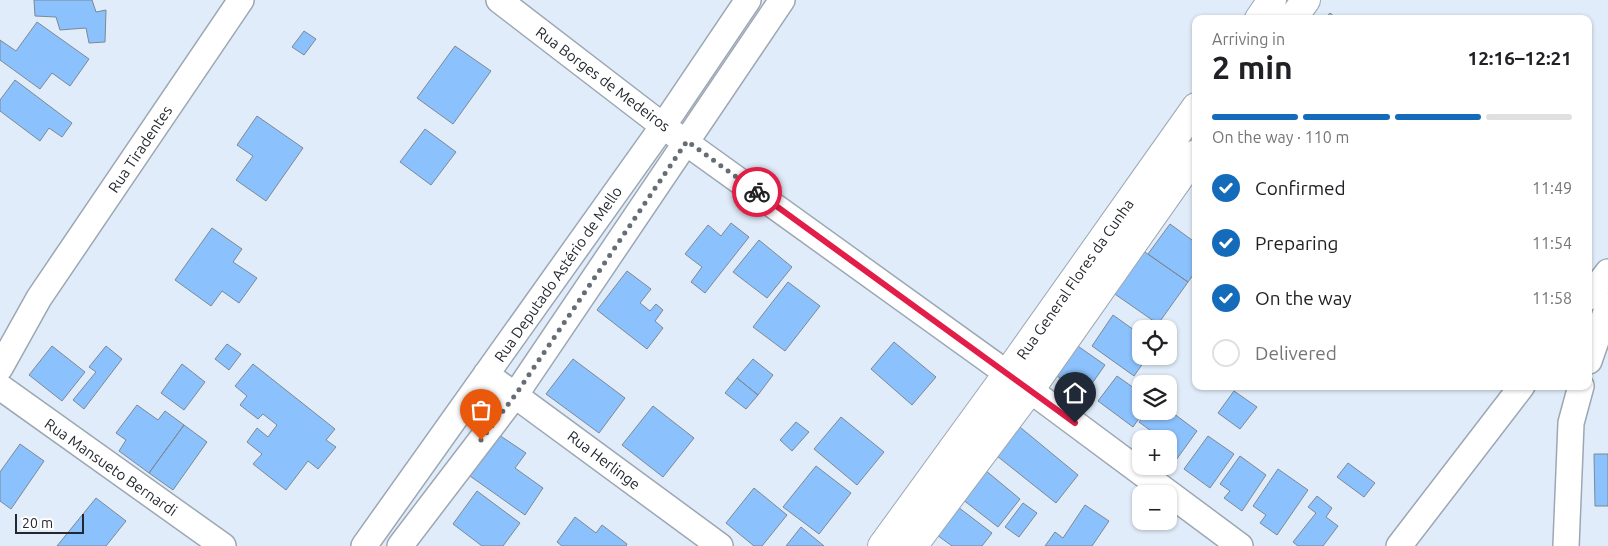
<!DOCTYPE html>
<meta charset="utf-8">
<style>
:root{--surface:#fff;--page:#f6f6f6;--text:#202124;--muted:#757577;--line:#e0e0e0;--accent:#146bb9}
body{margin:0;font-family:Ubuntu,sans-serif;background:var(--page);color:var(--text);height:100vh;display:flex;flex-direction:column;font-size:19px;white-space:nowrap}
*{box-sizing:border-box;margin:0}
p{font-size:16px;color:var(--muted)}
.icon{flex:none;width:28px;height:28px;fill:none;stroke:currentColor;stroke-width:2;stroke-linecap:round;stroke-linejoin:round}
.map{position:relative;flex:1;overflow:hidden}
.panel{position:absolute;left:1192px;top:15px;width:400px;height:375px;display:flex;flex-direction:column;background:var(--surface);border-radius:10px;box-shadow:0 1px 4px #0004}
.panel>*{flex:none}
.controls{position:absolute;left:1132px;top:320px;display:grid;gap:10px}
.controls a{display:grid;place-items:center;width:45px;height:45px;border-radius:10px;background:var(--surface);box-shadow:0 1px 4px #0004;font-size:25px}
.scale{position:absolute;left:15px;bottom:12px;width:69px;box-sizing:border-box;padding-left:5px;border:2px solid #24282d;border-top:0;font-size:14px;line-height:18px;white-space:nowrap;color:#24282d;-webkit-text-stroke:4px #fff;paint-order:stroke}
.pin{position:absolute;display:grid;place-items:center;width:42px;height:42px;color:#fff;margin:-51px -21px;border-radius:50% 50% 50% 0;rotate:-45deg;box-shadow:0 0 5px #0007}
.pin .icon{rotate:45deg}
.courier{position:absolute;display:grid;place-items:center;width:50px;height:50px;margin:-25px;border:4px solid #e11d48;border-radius:50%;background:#fff;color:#222;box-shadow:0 1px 6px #0007}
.summary em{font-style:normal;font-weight:700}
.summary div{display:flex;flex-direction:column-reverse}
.summary{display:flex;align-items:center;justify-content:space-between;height:85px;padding:0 20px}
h1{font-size:32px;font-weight:700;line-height:38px}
.bar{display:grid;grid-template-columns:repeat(4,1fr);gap:8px 5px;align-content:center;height:60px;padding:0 20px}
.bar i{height:6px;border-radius:4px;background:var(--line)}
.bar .selected{background:var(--accent)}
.bar p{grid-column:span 4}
ol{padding:0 20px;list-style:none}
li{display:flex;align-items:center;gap:15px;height:55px}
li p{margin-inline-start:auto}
li .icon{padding:5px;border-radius:50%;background:var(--accent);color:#fff;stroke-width:4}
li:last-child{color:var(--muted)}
li i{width:28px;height:28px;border:2px solid var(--line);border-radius:50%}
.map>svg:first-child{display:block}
</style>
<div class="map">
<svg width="1608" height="546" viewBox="0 0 1608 546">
<rect width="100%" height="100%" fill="#e0ecf9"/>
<path fill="#8bc1fc" stroke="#7e8894" d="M34,0H92L96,12L106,10L105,42L89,43L86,28L60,30L56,17L35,16Z
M1330,13L1337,19H1325Z
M37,22L89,59L70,86L52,73L40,89L0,60V40L16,51Z
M304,31L316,39L304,55L292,47Z
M455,46L491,71L453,124L417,98Z
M15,80L72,123L62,137L49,128L40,141L0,111V100Z
M257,116L303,148L266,201L236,180L253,156L237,145Z
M425,129L456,152L431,185L400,162Z
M731,223L749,237L705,293L691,282L702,267L685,254L708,225L721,236Z
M1170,224L1196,243V271L1188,282L1148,254Z
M212,228L242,249L233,262L257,278L239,303L222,291L211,306L175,280Z
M759,240L792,267L767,298L733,272Z
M1139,248L1188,282L1158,324L1109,290Z
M627,271L651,289L640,303L650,311L656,304L663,310L655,321L663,328L647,349L597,310Z
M788,282L820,306L785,351L753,327Z
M1113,315L1141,335V356H1148L1134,376L1092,346Z
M894,342L936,377L912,405L871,369Z
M1072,342L1105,365L1084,395L1050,371Z
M227,344L241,354L229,370L215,359Z
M52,346L85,372L62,401L29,375Z
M106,346L122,359L84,409L73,400L96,372L89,367Z
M573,359L625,398L599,433L546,394Z
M753,359L773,375L758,395L737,378Z
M182,364L205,382L184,410L161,393Z
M253,364L335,429L326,440L336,447L318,469L308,461L286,490L253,464L262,454L247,442L257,428L268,437L277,425L263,414L258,419L240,405L247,396L235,386Z
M1117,376L1141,393V411H1144L1133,427L1098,401Z
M737,378L758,395L746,409L725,393Z
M1234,391L1257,407L1240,429L1218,413Z
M137,405L158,420L165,411L184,425L149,473L119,451L126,440L116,433Z
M653,406L694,438L663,477L622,445Z
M1169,410L1197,431L1171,467L1169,465V439H1150L1154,433L1139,422L1147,411Z
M841,417L884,452L857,485L814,449Z
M796,422L809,432L792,451L780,440Z
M1015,423L1078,475L1056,503L992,452Z
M184,425L207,442L173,490L149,473Z
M499,435L526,453L515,468L543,488L525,515L470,476Z
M1208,436L1234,454L1210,488L1184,469Z
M20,444L44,461L11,509L0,501V472Z
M1594,454H1608V506H1595Z
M1240,456L1266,475L1242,511L1224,498L1230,491L1220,484Z
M1348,463L1375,483L1364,497L1337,477Z
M816,466L851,493L819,534L783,507Z
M1278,469L1308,490L1277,535L1260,523L1266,515L1253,506Z
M985,470L1020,499L998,527L962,499Z
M754,488L787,515L762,546H754L726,523Z
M477,491L520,523L503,546H482L453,524Z
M1317,496L1332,508L1326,517L1338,526L1323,546H1298L1293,542L1316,513L1308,507Z
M96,498L126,521L106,546H57Z
M1023,503L1037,513L1019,537L1005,527Z
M1085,505L1109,521L1092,546H1045L1055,532L1063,538Z
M958,507L992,533L982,546H952L937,535Z
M575,517L596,533L602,525L627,544L626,546H562L557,542Z
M801,527L824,546H786Z"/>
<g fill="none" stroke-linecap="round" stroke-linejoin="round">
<g stroke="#9ca7b3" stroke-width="28">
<path id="street" d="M499,0L663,126L1030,390L1240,546
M1589,297L1608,272
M1589,361L1608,306
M0,368L39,298L241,0
M486,374L720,546
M0,387L223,546
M364,546L663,126L748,0
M400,546L516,394L782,0
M1399,546L1522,386
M1566,546L1571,423L1581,386"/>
</g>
<g stroke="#9ca7b3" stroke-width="30">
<path id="secondary" d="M1259,19L1272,0
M1292,19L1306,0
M882,546L1007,374L1196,107
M913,546L1030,390L1196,154"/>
</g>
<use href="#street" stroke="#fff" stroke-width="25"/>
<use href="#secondary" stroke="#fff" stroke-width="28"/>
</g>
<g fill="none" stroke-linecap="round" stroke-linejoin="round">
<path stroke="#666d74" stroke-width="5" stroke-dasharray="0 9" d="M481,440L516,394L687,141L757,192"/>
<path stroke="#e11d48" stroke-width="6" d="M757,192L1075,423"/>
</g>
<g text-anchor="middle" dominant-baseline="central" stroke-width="4" stroke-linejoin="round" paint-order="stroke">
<g font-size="15" fill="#24282d" stroke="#fff">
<text transform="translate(603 79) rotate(37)">Rua Borges de Medeiros</text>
<text transform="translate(140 149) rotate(-56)">Rua Tiradentes</text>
<text transform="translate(558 274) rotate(-55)">Rua Deputado Astério de Mello</text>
<text transform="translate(1075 279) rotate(-55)">Rua General Flores da Cunha</text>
<text transform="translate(604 460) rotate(37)">Rua Herlinge</text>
<text transform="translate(111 467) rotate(35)">Rua Mansueto Bernardi</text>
</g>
</g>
</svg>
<div class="controls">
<a><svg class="icon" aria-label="locate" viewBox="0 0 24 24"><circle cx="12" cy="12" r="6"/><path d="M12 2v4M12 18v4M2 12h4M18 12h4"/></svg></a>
<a><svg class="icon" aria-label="layers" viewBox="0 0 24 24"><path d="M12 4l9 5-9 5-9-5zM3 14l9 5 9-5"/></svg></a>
<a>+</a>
<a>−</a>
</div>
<div class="scale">20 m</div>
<div class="pin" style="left:481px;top:440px;background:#ea580c"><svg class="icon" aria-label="bag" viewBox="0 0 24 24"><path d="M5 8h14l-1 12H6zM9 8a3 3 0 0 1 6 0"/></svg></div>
<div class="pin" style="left:1075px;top:423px;background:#1f2937"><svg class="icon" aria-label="home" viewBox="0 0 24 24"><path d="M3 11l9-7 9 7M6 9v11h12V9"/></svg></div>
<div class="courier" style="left:757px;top:192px"><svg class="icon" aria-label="bike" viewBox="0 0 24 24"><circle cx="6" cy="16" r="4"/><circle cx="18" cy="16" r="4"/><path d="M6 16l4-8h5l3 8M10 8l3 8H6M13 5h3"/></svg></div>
<section class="panel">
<div class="summary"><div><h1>2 min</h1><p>Arriving in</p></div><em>12:16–12:21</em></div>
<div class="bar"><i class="selected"></i><i class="selected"></i><i class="selected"></i><i></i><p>On the way · 110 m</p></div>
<ol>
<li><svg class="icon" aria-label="check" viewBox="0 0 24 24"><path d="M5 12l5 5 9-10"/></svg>Confirmed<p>11:49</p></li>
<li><svg class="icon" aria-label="check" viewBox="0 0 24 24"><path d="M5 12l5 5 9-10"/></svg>Preparing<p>11:54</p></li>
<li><svg class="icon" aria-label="check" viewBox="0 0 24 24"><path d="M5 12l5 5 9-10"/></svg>On the way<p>11:58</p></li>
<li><i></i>Delivered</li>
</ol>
</section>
</div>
